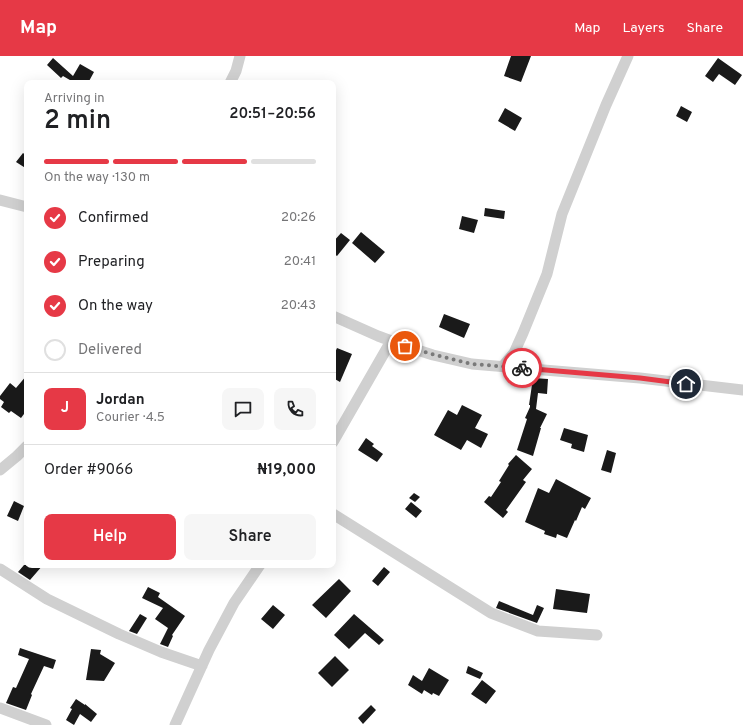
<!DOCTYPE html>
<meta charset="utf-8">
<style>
:root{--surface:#fff;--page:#f6f6f6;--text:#202124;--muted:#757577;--line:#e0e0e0;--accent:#e63946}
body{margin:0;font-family:Overpass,sans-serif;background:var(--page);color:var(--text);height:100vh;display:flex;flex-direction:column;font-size:15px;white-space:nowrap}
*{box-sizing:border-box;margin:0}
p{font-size:13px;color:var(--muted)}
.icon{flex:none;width:22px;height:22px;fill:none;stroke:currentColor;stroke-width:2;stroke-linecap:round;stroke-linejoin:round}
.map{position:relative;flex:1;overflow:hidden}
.drawer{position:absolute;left:24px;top:24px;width:312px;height:488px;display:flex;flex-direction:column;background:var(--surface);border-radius:8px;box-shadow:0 4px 16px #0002}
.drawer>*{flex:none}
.pin{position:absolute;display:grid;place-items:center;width:34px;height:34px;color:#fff;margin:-17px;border:2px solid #fff;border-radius:50%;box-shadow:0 1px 4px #0007}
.courier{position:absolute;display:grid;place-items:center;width:40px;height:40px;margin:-20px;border:3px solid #e63946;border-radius:50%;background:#fff;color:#222;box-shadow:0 1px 5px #0007}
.head em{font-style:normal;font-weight:600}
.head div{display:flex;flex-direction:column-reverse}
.head{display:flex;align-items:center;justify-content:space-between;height:68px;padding:0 20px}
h1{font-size:26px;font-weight:600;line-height:30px}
.bar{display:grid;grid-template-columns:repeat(4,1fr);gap:6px 4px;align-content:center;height:48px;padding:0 20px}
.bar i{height:5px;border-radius:3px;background:var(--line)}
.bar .on{background:var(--accent)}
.bar p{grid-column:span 4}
.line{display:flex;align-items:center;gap:10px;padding:0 20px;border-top:1px solid var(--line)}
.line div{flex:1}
.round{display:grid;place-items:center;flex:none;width:42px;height:42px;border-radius:8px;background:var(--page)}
ol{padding:0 20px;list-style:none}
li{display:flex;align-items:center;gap:12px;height:44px}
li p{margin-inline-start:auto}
li .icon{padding:4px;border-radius:50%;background:var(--accent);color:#fff;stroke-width:4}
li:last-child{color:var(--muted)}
li i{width:22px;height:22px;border:2px solid var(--line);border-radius:50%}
.primary-button{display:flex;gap:8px;margin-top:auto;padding:8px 20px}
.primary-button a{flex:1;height:46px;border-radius:8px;background:var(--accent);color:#fff;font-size:16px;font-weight:600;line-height:46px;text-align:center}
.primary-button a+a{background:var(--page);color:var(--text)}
header{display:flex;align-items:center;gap:24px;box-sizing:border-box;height:56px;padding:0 20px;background:var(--accent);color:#fff}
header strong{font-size:19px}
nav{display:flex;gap:22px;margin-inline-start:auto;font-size:14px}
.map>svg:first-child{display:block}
</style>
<header>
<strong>Map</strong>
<nav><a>Map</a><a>Layers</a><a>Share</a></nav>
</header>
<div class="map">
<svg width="743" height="669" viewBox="0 0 743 669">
<rect width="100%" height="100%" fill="#fff"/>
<path fill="#1a1a1a" d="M511,0H531L521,26L504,20Z
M53,2L73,20L80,8L94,16L88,27H75L63,20L61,22L47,9Z
M718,2L742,19L735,29L719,18L713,26L705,20Z
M681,50L692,56L687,66L676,60Z
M505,52L522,62L515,75L498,65Z
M23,97L27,100V113L16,106Z
M485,152L505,155L504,163L484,160Z
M462,160L478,164L474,177L459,173Z
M361,176L385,196L375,207L352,187Z
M341,177L350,184L337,200L333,197V186Z
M444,258L470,268L464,282L439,271Z
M337,292L352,298L340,326L333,322V301Z
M27,319V334L24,337L27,340V354L21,362L11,355L9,357L1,351L4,346L0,343V340L10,327L16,332Z
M533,322L548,323L547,338L538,337L536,353L547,358L540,372H541L533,400L517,394L527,363L525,362L530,351V349H529Z
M462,349L482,359L475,372L488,378L481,392L467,384L461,394L434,379L448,354L457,359Z
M564,372L588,379L584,396L571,392L572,388L560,384Z
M366,382L374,388L372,390L383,398L377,406L358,394Z
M607,394L616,397L611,417L601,414Z
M516,399L532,413L523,424L526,426L506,454L508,456L503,462L484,446L489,440L491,441L501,426L499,425L509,409L508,408Z
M556,423L591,442L585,453L582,451L576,465L575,464L567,482L557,478L556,482L544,478L545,475L525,466L538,432L549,437Z
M414,437L420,441L415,446L409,442Z
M14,445L24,450L18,465L7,460Z
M411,446L422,455L416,462L405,453Z
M24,509H43L30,524L18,516Z
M384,511L390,516L378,530L372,525Z
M339,523L351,535L326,562L312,549Z
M148,531L160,537L158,541L185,560L172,579L173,580L168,591L160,588L168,572L155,563L163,552L142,542Z
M556,533L590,538L587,557L553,553Z
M499,545L533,559L537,549L544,552L537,567L496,552Z
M273,549L285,559L273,573L261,563Z
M140,558L147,562L137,578L129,575Z
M354,558L384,584L379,589L365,577L349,593L334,579Z
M20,592L56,604L53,613L44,610L31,638L32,639L26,654L6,647L13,631L16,632L29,603L18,599Z
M91,593L101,594L100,598L115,607L104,625L86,624Z
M335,600L349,614L332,631L318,617Z
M468,610L483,617L480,623L466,617Z
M429,612L449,624L439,640L433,637L432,639L424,634L422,638L408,629L413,619L422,625Z
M482,624L496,635L486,648L471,638Z
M76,643L85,649V648L97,658L91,666L80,658L74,669L66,664L72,653L70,652Z
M371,649L376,654L363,668L358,662Z"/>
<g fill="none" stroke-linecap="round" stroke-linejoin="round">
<path stroke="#d0d0d0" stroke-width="11" d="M230,27L236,15L240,0
M0,144L27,151
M333,260L378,280L405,290L433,299L472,308L640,322L743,334
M503,310L514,297L523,277L547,218L562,158L606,49L628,0
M333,386L391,285
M0,414L17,400L27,390
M333,458L491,557L538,575L597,579
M0,513L47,543L119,578L161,596L202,610
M0,652L46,669
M175,669L209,594L234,547L260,509"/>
</g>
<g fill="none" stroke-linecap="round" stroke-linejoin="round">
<path stroke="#7a7a7a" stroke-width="4" stroke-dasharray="0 7.2" d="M405,290L432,298L472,308L522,312"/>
<path stroke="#e63946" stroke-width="5" d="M522,312L640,322L686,328"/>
</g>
</svg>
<div class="pin" style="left:405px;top:290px;background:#ea580c"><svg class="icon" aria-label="bag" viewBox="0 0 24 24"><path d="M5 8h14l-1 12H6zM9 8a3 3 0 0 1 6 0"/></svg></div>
<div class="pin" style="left:686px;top:328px;background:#1f2937"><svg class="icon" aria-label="home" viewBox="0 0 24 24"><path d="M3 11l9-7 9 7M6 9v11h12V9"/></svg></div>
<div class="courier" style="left:522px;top:312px"><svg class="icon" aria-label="bike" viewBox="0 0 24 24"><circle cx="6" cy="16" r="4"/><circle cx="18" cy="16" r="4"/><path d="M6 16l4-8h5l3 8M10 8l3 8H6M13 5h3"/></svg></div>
<section class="drawer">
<div class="head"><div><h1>2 min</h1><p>Arriving in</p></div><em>20:51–20:56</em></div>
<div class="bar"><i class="on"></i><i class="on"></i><i class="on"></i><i></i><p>On the way · 130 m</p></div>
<ol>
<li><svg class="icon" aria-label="check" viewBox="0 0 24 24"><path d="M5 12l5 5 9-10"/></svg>Confirmed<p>20:26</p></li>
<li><svg class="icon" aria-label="check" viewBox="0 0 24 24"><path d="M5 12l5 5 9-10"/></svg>Preparing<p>20:41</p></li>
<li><svg class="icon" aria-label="check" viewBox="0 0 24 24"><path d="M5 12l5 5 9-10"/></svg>On the way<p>20:43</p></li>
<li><i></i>Delivered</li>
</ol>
<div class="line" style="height:72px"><b class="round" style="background:var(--accent);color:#fff">J</b><div><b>Jordan</b><p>Courier · 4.5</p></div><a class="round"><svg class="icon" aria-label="chat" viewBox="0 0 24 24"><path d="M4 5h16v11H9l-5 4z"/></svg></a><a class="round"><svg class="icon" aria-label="phone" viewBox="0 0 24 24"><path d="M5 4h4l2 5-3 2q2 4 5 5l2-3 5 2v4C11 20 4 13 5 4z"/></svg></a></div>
<div class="line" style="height:52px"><div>Order #9066</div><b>₦19,000</b></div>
<div class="primary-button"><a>Help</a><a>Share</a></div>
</section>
</div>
